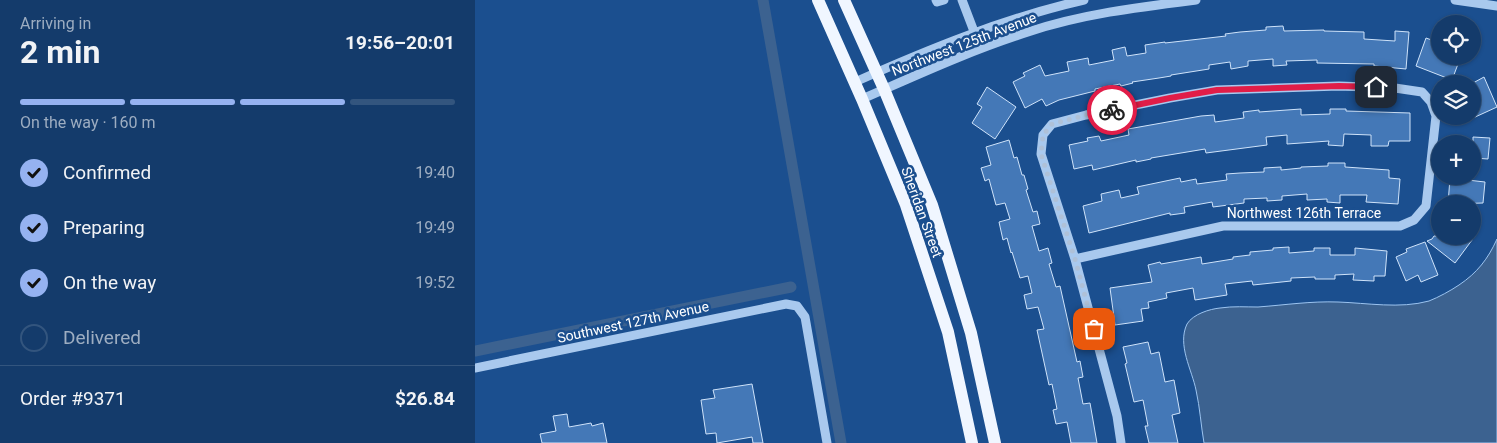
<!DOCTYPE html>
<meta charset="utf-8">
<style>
:root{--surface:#143b6b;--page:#1d4271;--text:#f1f3f6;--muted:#9dadc1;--line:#33557e;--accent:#95b2f1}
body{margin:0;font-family:Roboto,sans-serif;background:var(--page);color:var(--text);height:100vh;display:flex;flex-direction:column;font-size:19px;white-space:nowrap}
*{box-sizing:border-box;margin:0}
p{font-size:16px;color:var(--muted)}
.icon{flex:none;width:28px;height:28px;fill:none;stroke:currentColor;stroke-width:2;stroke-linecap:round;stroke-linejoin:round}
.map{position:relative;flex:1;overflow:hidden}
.drawer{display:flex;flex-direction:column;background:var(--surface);width:475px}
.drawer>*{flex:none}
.controls{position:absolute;left:956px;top:15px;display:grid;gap:10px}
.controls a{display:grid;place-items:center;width:50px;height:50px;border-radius:50%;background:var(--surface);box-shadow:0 1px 4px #0004,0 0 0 1px var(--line);font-size:25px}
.pin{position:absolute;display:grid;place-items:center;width:42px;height:42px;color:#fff;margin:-21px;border-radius:10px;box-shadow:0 2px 8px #0006}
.courier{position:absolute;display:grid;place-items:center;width:50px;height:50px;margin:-25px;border:4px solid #e11d48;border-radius:50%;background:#fff;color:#222;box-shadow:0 1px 6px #0007}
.overview em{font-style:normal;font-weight:700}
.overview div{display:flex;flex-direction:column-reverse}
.overview{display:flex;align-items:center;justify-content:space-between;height:85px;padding:0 20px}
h1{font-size:32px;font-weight:700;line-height:38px}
.bar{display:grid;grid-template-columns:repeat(4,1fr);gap:8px 5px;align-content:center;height:60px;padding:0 20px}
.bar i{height:6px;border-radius:4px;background:var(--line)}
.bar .active{background:var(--accent)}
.bar p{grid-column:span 4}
.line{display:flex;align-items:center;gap:12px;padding:0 20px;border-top:1px solid var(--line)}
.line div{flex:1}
ol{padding:0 20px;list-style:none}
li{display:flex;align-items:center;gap:15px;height:55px}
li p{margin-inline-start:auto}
li .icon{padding:5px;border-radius:50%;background:var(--accent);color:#111;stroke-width:4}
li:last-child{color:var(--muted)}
li i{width:28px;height:28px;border:2px solid var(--line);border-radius:50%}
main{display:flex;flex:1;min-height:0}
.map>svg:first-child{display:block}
</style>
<main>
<section class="drawer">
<div class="overview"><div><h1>2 min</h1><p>Arriving in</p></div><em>19:56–20:01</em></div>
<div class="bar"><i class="active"></i><i class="active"></i><i class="active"></i><i></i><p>On the way · 160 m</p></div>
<ol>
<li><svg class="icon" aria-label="check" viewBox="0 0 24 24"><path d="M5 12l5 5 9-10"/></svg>Confirmed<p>19:40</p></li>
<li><svg class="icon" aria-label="check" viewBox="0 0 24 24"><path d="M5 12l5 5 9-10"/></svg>Preparing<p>19:49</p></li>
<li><svg class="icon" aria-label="check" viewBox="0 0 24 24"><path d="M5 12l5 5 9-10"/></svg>On the way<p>19:52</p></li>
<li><i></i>Delivered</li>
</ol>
<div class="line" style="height:65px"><div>Order #9371</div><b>$26.84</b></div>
</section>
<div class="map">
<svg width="1022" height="443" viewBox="0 0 1022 443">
<rect width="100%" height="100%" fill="#1b4f8f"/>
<path fill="#3c6290" stroke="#9cc4f0" d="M1022,239V443H729C726,426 725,408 721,390C717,370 702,345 712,324C718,314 735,309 745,308C758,306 771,307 783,307C810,305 836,301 863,302C892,303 925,309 954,301C964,297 975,291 984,285C1002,273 1013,259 1022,239Z"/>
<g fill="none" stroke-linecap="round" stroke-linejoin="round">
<path stroke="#3c6290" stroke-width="11" d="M288,0L366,443
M0,351L316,287"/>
</g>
<path fill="#4478b7" stroke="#cfe3fa" d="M808,26L809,31L849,30V31L889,32V39L920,41V31L934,32L931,69L899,66V64L842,63V60L811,61L812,65L798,66V59L773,61V66L756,69L755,62L734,65V69L696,75V76L684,78L657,82L658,83L646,86L645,84L620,89V91L584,100L571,106L567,99L550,108L538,82L550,76L548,73L565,65L570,76L594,71L592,62L613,58L614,65L639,60L637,50L650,47L652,56L671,53L670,45L690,42V43L751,36L750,34L765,32L791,30V27Z
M951,38L965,43V56H986L977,80L941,66Z
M1009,77L1022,107L998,118V83Z
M512,87L541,107L520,139L497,123L507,107L502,104Z
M826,109V115L855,114V109H871V111L935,113V141H914L913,146H896V135L869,134L868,146L853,145L854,141L812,144V135L791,137L792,145L731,153L730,149L676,158V159L661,162V160L618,170L617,165L599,169L594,145L613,141L612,138L624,136L626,141L654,135L653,129L726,116L739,115L740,122L769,118L768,112L784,110V112Z
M998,137L1015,138L1013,159L998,158Z
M534,140L539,158L542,157L547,175H549L553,189L551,190L558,212L562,211L565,224L557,226L564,251L573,248L577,263L574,264L581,287L585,286L602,362L605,361L608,377L603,378L608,404L615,403L622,443H596L592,422L581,424L578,410L582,409L577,384L574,385L562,330L569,329L563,307L552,309L549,295L557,293L553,276L545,278L537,252L536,253L532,238L528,240L524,222L535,219L530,203L521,205L514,179L510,181L506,168L516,165L511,147Z
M853,163H870V167L914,170V178L925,179L923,204L891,202L892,195H865V203L852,202V199L832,200V194L807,196V200L792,201V198L769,199V203L738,207L737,202L709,207L710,213L695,215V213L614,233L608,206L627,201L626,194L644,190L646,198L664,194L662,187L705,178L706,182L721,179L722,184L752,180L751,174L765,173L789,172V168L806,167V170L826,168V167L853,166Z
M975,178L1010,182L1008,203L973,204Z
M959,236H1000L980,263L952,241L957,239Z
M950,242L963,275L946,282L943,275L931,281L921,257L932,252L931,249Z
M814,247V253L839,251V248H855V255H880V248L912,251L910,276H899V281L878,280L879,274L860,275V279H840V277L816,278V281L778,285L777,281L750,284L752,295L720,300L718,288L691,293L692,298L673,302L674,308L666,309L668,321L640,325L635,288L677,282L673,265L685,262L686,264L726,257L727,264L758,259V257L775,255V252L798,250V248Z
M673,342L676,354L684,352L690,382L699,380L705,413L697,415L703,443H674L670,426H673L668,400L659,402L650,364L652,363L648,347Z
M277,384L288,443H278L277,437L242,443L241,433L231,434L226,400L240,398L238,390Z
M92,414L94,427L116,423L117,426L128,423L132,443H67L65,434L81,431L78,416Z"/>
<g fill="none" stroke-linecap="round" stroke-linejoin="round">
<path stroke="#a9c9ee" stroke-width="9" d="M461,0L462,2L469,0
M487,0L500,34
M980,0L1022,6
M380,82C454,49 530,18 609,0
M387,99C442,75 496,50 553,32C607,14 665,7 721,0
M600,259L748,226H925L939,220L951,206L961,116L956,102L947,92L920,88L864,86L742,90L695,98L611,115L577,124L568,135L566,154L600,259L642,416L646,443
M0,368L311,304L322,306L330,317L352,443"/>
<path stroke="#f0f6ff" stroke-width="12" d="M343,0L387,99L431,205L473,332L497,443
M369,0L409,89L457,205L496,333L520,443"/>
</g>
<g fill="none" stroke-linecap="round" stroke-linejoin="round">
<path stroke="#afc1d8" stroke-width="5" stroke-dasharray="0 9" d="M619,329L600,259L566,154L568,135L577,124L612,115L637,110"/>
<path stroke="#e11d48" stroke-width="6" d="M637,110L695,98L742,90L864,86L901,87"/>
</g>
<g text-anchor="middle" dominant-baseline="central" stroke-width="5" stroke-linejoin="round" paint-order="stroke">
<g font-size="14" fill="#fff" stroke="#1b4f8f">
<text transform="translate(489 44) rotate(-21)">Northwest 125th Avenue</text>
<text transform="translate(447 212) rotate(70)">Sheridan Street</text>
<text x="829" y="213">Northwest 126th Terrace</text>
<text transform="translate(158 322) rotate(-12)">Southwest 127th Avenue</text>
</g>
</g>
</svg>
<div class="controls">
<a><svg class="icon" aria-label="locate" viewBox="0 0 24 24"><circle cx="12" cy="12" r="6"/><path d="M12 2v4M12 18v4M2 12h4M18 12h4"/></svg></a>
<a><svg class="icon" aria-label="layers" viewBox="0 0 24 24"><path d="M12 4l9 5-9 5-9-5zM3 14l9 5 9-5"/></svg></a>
<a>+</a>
<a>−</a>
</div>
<div class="pin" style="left:619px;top:329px;background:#ea580c"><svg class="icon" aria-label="bag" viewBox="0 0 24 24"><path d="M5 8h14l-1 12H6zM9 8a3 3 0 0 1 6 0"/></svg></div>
<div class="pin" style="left:901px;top:87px;background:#1f2937"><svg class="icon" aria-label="home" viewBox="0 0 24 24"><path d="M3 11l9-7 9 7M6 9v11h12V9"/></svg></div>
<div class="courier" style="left:637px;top:110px"><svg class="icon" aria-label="bike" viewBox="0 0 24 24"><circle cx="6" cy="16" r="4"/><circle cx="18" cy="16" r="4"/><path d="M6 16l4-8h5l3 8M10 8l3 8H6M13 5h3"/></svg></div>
</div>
</main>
